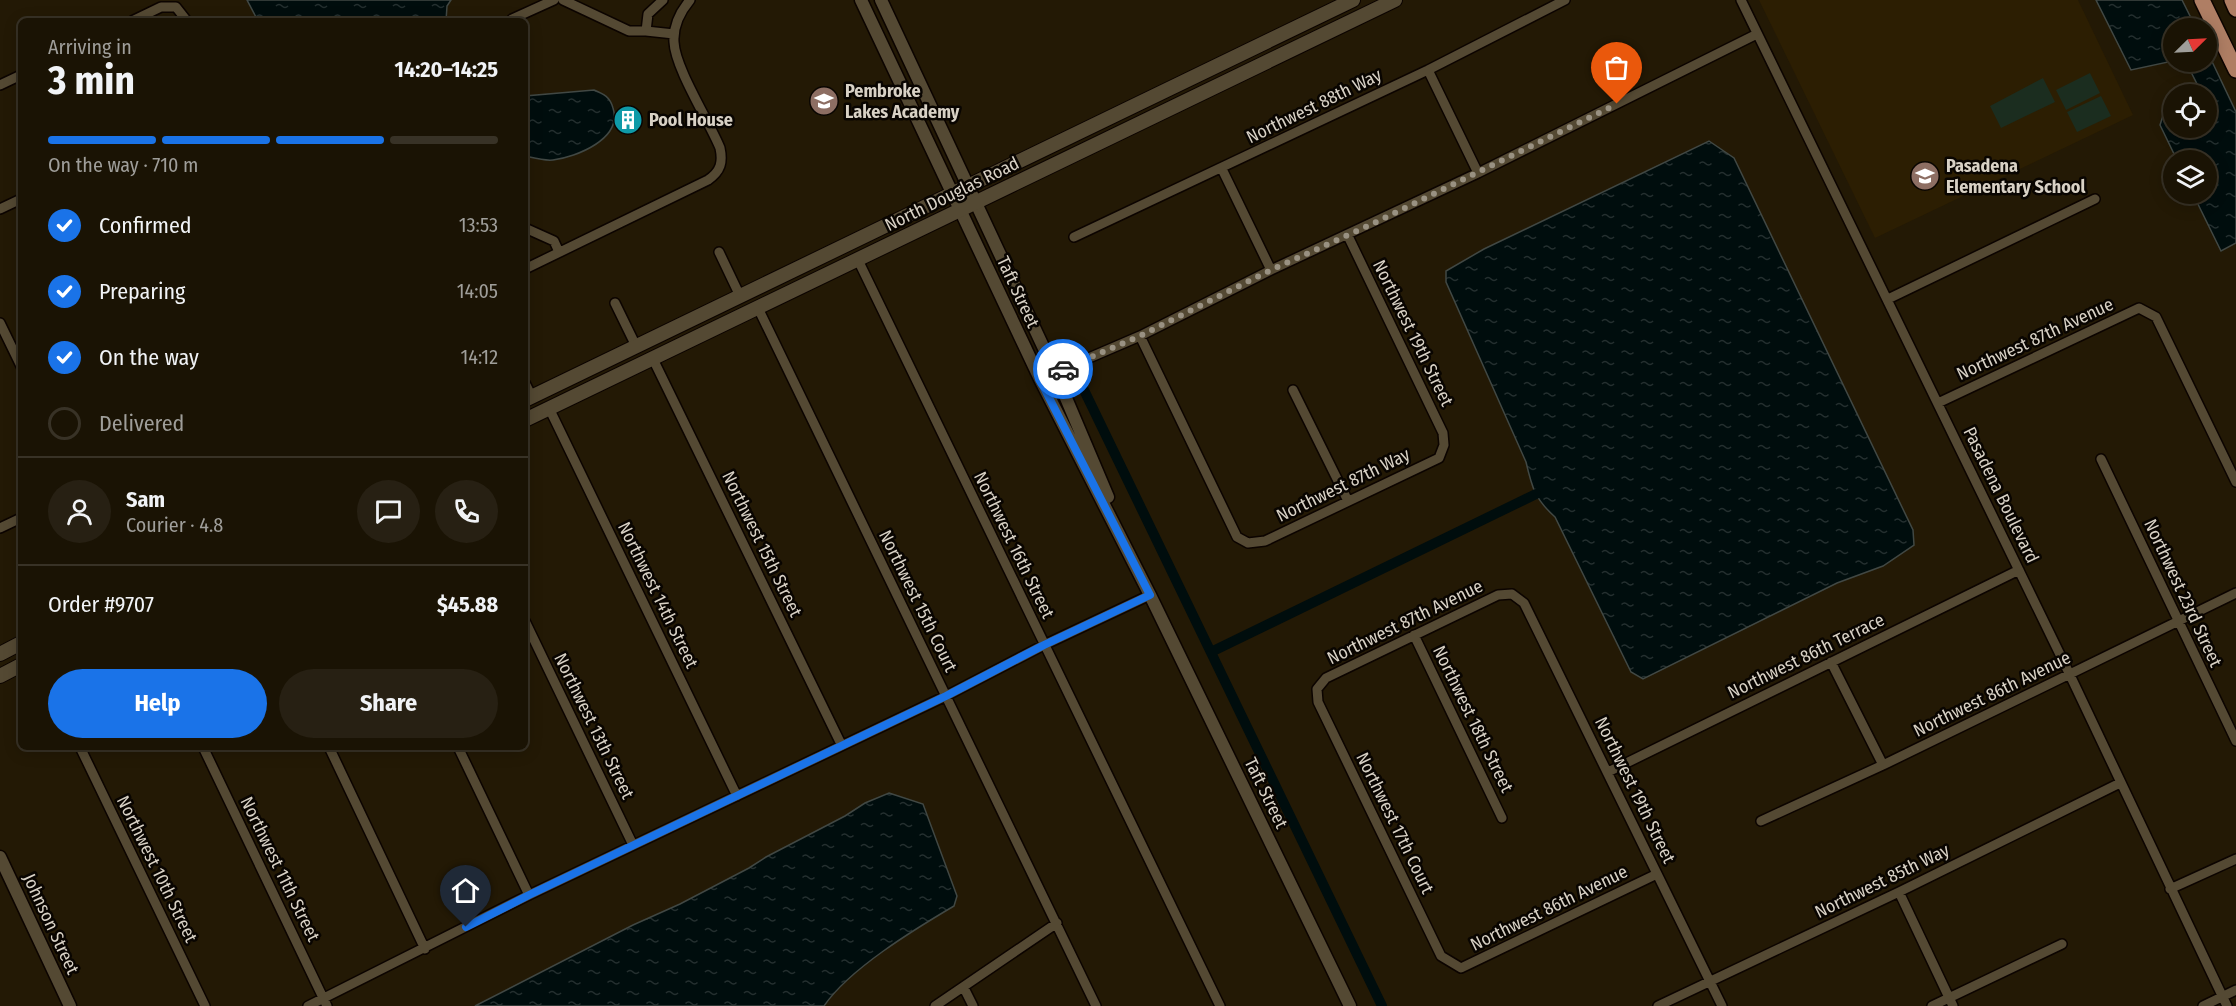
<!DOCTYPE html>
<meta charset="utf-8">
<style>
:root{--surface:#1a1304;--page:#272013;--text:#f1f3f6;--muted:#9f9e9a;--line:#383226;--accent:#1a73e8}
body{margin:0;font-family:"Fira Sans Condensed",sans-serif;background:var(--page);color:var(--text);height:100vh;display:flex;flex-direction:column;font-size:22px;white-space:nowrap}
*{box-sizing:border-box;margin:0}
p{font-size:20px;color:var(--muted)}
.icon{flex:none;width:33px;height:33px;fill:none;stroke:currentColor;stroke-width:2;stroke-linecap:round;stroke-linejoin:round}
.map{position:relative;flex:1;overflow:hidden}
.panel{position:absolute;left:18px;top:18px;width:510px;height:732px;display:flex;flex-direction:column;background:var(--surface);border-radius:9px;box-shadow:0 3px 15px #0003,0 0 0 2px var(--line)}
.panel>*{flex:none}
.needle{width:39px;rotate:66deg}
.fabs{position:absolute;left:2163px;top:18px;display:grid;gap:12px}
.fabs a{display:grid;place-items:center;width:54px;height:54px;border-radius:50%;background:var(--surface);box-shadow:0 3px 15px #0003,0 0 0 2px var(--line);font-size:30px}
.pin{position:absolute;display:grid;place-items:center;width:51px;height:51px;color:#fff;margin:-62px -26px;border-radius:50% 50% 50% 0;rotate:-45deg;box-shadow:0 0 6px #0007}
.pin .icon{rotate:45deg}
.courier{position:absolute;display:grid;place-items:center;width:60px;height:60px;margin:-30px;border:4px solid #1a73e8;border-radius:50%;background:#fff;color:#222;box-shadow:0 2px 8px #0007}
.summary em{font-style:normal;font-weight:700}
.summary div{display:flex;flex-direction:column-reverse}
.summary{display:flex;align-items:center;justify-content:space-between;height:102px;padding:0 30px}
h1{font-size:39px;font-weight:700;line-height:45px}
.bar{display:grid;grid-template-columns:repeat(4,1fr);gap:9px 6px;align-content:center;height:72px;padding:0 30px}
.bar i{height:8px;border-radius:4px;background:var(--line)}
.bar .active{background:var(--accent)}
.bar p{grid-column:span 4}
.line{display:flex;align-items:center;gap:15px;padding:0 30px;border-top:2px solid var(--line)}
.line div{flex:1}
.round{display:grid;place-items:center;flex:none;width:63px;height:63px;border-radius:32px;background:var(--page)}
ol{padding:0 30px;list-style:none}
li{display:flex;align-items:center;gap:18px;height:66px}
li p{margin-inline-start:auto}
li .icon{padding:6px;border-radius:50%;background:var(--accent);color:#fff;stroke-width:4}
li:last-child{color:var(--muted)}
li i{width:33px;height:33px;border:3px solid var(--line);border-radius:50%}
.action{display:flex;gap:12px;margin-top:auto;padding:12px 30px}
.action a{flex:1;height:69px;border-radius:36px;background:var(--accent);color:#fff;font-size:24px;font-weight:700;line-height:69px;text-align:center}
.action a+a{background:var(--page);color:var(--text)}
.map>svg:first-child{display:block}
</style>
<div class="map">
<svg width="2236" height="1006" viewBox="0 0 2236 1006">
<defs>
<pattern id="water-ripples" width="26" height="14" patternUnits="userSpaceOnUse" patternTransform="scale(1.5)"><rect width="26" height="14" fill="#000d0d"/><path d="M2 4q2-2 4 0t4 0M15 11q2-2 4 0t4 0" fill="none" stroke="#242f2f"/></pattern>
</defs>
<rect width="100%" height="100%" fill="#231905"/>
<path fill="#2c1e02" d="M1759,0H2078L2133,115L1875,238Z"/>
<path fill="#1b2d1f" d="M2090,73L2100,93L2066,110L2056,90Z
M2043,78L2055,102L2001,128L1990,106Z
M2101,96L2111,116L2077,132L2067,112Z"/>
<path fill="url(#water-ripples)" stroke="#414844" stroke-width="1.5" d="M247,0H451L447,6L446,21H258Z
M2096,0H2182L2196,28H2174L2173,61L2131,70Z
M2207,51L2236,112V243L2221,251L2193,194H2206V160H2177L2160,125L2167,103L2173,100L2174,128H2206V94H2186L2199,88L2186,62H2206Z
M594,90C604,94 610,97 613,108C623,139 576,157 553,160C544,161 534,158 525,156V96Z
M1709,141L1734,158L1913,530L1914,545L1883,566L1837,583L1643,679L1631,672L1555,517C1535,499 1532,488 1526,462L1446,282V271L1484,249Z
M889,793L923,804L957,896L954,906C915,929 849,969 824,1006H475L633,925L680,904L749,868L766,857L845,816L865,803Z"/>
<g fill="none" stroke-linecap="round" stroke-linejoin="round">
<path stroke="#000d0d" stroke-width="10" d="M1083,388L1382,1006
M1211,652L1536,494"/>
<g stroke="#0c0400" stroke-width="12">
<path id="minor" d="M563,0L629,31H646L648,14L663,0
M1741,0L2070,675L2227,1006
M132,21L161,7H176L187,21
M513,21L512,19L554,0
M646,31L674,34
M1428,70L1478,173
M0,85L21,75
M1222,169L1271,270
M0,209L21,199
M525,228L554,241L559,252
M1074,237L1428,70L1565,0
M719,252L740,296
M858,260L1220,1006
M525,269L708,180C721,171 723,162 720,148C709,121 675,68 674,42C673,26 680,12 690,0
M1888,299L2095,199
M615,303L636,346
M758,308L1096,1006
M0,323L21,366
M1140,336L1237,537L1248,543L1265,541L1439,458L1444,445L1443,433L1348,236
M653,359L841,744
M1040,379L1140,336L1271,270L1478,173L1757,34
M525,383L532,397
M1293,390L1348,501
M1938,403L2139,308L2156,317L2236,482
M549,408L737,796
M2101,459L2236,741
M0,528L21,518
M525,621L633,845
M1414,635L1502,818
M1831,662L1883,765
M80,747L205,1006
M203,747L327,1006
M329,747L425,949
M458,747L529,895
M1608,772L2019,570
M1761,821L1883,765L2236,593
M1657,874L1461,968L1441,956L1318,702L1317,689L1326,678L1498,595L1512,594L1524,603L1722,1006
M2170,889L2236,859
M1899,892L1953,1006
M964,988L973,1006
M308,1006L529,895L946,696L1044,645L1150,595
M935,1006L1057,923
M1658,1006L1899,892L2120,783
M1932,1006L2062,944
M2203,1006L2236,990"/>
</g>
<g stroke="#0c0400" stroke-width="15">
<path id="tertiary" d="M861,0L1040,379L1150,595L1350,1006
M881,0L1055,372L1108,497
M0,857L70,1006"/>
</g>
<g stroke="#0c0400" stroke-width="16">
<path id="secondary" d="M525,400L1353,0
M525,420L1395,0
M0,654L21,643
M0,676L21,665"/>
</g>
<g stroke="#0c0400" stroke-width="18">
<path id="primary" d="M2202,0L2236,70
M2232,0L2236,9"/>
</g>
<use href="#minor" stroke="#544933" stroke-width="9"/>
<use href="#tertiary" stroke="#544933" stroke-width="12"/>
<use href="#secondary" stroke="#544933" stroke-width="14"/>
<use href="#primary" stroke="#af7e64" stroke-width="15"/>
</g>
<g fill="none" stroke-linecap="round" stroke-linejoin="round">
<path stroke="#999182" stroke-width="6" stroke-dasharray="0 10.8" d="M1063,369L1140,336L1271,270L1370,225L1617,104"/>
<path stroke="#1a73e8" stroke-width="8" d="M466,927L529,895L946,696L1044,645L1150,595L1040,380L1063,369"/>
</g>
<defs>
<g id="school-disc" transform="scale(1.5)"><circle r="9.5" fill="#8d6e63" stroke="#090501"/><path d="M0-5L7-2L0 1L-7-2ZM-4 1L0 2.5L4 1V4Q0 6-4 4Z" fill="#fff"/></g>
<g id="building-disc" transform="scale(1.5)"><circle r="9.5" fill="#0f9aa8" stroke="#090501"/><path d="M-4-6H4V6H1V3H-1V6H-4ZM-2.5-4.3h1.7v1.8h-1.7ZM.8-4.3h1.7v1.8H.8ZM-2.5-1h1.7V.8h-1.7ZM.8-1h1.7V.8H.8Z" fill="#fff"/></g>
</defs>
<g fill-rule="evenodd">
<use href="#school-disc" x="824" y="101"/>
<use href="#building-disc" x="628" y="120"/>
<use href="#school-disc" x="1925" y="176"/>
</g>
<g text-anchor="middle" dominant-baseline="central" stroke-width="5" stroke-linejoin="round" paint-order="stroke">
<g font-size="18" font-weight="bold" fill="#d8d1c5" stroke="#090501" text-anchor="start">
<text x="845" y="91">Pembroke<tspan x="845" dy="21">Lakes Academy</tspan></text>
<text x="649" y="120">Pool House</text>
<text x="1946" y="166">Pasadena<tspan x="1946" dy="21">Elementary School</tspan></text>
</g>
<g font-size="18" fill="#d8d1c5" stroke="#090501">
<text transform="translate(1314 106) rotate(-26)">Northwest 88th Way</text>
<text transform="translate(952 194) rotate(-26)">North Douglas Road</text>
<text transform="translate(1018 292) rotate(65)">Taft Street</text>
<text transform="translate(1413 333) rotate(64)">Northwest 19th Street</text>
<text transform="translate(2035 339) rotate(-25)">Northwest 87th Avenue</text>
<text transform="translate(1343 485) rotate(-26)">Northwest 87th Way</text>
<text transform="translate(2001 495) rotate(64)">Pasadena Boulevard</text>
<text transform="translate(762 544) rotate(64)">Northwest 15th Street</text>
<text transform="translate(1014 545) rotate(64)">Northwest 16th Street</text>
<text transform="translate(2183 593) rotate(65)">Northwest 23rd Street</text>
<text transform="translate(658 595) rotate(64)">Northwest 14th Street</text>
<text transform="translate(918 601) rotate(64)">Northwest 15th Court</text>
<text transform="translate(1405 622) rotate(-26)">Northwest 87th Avenue</text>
<text transform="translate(1806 656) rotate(-26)">Northwest 86th Terrace</text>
<text transform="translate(1992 694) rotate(-26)">Northwest 86th Avenue</text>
<text transform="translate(1473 719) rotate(64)">Northwest 18th Street</text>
<text transform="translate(594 726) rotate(64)">Northwest 13th Street</text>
<text transform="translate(1635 790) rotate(64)">Northwest 19th Street</text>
<text transform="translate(1266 793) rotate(64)">Taft Street</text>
<text transform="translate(1395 823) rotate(64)">Northwest 17th Court</text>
<text transform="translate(157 869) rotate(64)">Northwest 10th Street</text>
<text transform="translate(280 869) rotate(64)">Northwest 11th Street</text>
<text transform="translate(1882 881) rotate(-26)">Northwest 85th Way</text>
<text transform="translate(1549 908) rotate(-26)">Northwest 86th Avenue</text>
<text transform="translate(51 924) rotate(65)">Johnson Street</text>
</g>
</g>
</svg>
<div class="fabs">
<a><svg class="needle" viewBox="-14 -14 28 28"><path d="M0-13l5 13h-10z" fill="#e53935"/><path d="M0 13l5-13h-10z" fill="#9f9e9a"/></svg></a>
<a><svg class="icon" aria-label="locate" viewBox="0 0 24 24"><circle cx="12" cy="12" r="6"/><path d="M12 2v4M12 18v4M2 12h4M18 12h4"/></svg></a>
<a><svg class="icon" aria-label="layers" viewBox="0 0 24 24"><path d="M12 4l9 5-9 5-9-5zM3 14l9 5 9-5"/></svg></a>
</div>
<div class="pin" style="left:1617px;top:104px;background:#ea580c"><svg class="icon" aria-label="bag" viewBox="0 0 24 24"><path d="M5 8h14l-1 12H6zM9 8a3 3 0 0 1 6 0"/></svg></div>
<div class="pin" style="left:466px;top:927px;background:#1f2937"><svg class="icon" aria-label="home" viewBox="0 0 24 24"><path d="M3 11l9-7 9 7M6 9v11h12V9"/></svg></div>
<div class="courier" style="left:1063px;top:369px"><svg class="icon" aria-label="car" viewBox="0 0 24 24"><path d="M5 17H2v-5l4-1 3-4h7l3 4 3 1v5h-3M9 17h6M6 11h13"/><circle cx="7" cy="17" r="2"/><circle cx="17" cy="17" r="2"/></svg></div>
<section class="panel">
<div class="summary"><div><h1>3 min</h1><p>Arriving in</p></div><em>14:20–14:25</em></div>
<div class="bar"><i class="active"></i><i class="active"></i><i class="active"></i><i></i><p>On the way · 710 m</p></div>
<ol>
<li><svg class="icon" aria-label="check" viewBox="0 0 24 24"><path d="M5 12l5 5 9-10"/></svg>Confirmed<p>13:53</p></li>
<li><svg class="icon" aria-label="check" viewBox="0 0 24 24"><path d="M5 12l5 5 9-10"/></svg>Preparing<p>14:05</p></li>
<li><svg class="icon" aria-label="check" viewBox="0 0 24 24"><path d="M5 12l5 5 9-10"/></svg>On the way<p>14:12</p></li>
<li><i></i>Delivered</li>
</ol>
<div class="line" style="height:108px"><a class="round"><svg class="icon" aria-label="person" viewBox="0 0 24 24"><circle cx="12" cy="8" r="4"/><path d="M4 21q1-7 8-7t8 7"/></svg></a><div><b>Sam</b><p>Courier · 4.8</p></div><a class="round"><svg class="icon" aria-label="chat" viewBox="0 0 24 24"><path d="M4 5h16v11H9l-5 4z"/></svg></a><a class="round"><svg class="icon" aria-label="phone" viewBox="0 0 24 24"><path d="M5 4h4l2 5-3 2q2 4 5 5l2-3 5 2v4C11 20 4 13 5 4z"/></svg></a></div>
<div class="line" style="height:78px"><div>Order #9707</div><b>$45.88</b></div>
<div class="action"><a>Help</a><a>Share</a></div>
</section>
</div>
